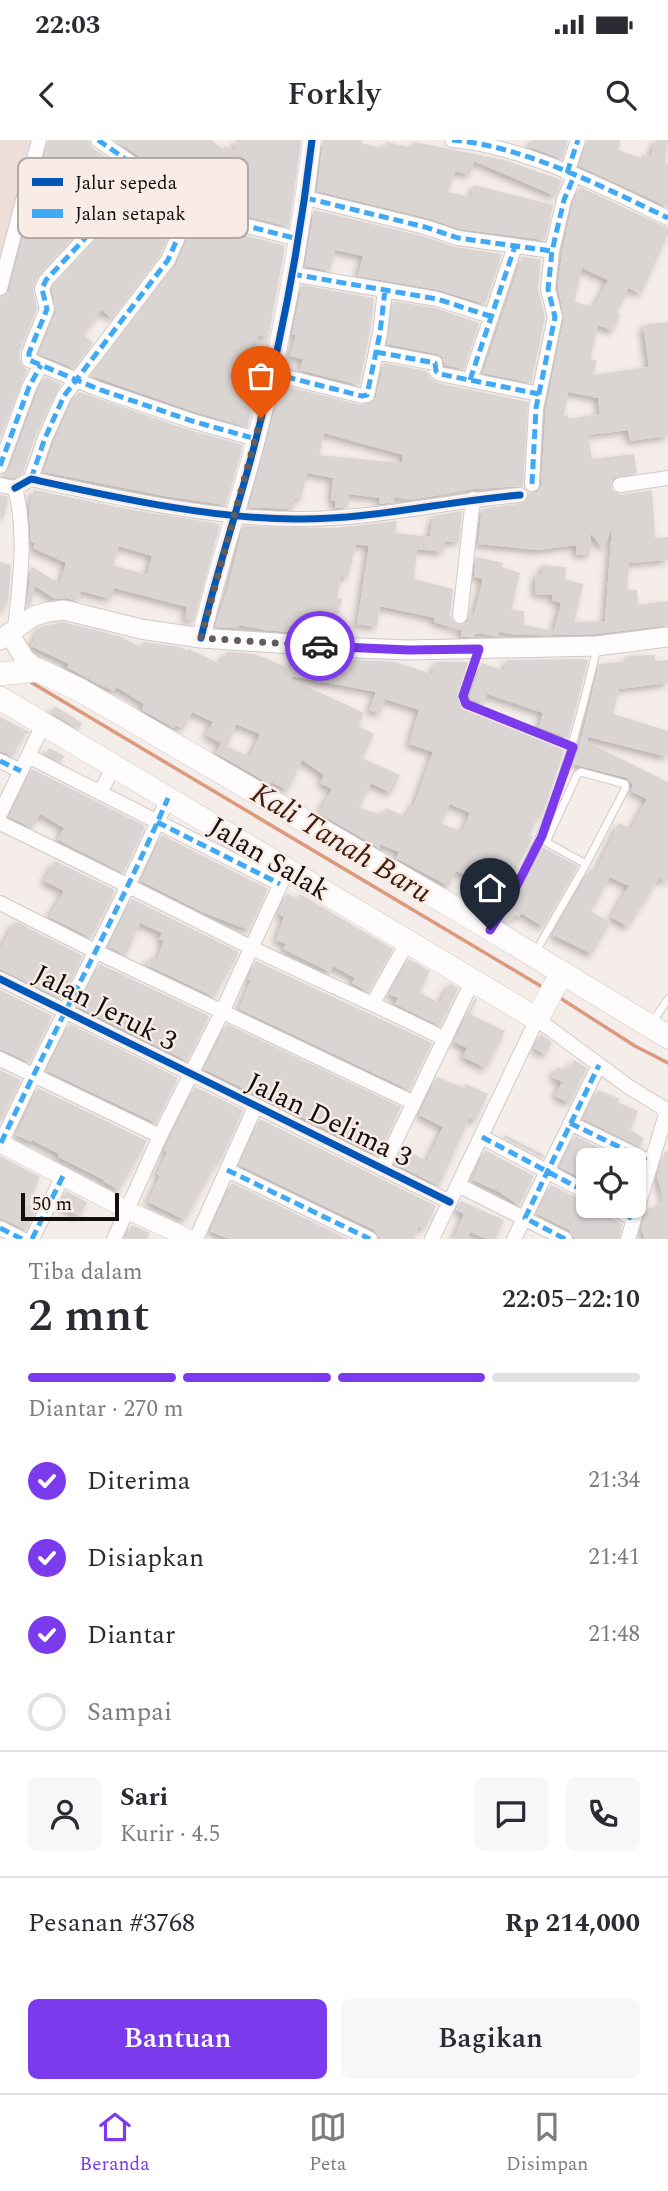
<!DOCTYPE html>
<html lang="id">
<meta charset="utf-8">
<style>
:root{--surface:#fff;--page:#f7f7f7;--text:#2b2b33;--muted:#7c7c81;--line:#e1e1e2;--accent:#7c3aed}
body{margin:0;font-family:Spectral,serif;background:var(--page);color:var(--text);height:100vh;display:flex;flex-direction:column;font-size:26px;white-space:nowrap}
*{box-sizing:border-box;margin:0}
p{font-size:23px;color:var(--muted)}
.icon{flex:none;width:38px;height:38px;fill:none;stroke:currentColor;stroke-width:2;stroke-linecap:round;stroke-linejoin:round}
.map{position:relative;height:1099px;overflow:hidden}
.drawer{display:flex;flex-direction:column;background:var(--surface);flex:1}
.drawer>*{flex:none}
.fabs{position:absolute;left:576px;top:1008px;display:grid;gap:14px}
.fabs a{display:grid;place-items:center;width:70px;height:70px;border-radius:10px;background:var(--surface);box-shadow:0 2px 5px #0004;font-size:35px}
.scale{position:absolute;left:21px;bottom:18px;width:98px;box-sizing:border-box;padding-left:7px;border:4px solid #130f0d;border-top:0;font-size:19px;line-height:24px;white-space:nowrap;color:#130f0d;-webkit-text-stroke:5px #f9ece6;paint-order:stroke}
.pin{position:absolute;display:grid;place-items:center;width:60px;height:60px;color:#fff;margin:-72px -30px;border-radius:50% 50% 50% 0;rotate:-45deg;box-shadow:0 0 7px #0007}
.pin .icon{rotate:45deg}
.courier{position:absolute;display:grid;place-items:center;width:70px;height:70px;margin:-35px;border:5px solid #7c3aed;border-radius:50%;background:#fff;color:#222;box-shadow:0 2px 9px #0007}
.overview em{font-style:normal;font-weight:600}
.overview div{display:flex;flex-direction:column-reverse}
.overview{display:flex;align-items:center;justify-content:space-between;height:119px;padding:0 28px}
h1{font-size:46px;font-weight:600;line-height:52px}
.bar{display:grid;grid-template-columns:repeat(4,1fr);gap:10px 7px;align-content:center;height:84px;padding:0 28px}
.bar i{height:9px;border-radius:5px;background:var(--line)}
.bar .on{background:var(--accent)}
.bar p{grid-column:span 4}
.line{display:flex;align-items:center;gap:18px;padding:0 28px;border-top:2px solid var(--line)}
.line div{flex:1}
.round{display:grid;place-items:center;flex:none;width:74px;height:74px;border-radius:10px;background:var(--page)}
ol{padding:0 28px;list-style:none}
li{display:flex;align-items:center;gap:21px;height:77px}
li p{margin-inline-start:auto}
li .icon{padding:7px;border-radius:50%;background:var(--accent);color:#fff;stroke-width:4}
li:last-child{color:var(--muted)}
li i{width:38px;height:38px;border:4px solid var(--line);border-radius:50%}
.button{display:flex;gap:14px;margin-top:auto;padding:14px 28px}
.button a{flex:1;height:80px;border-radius:10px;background:var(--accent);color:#fff;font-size:28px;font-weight:600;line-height:80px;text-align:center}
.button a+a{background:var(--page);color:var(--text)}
.status{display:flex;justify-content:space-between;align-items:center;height:49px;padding:0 35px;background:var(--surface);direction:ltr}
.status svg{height:19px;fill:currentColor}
header{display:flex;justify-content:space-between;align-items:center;height:91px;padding:0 28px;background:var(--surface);font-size:32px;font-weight:600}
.tab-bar{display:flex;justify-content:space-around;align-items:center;height:98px;border-top:2px solid var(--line);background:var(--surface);font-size:19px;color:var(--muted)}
.tab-bar a{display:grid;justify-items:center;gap:4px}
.tab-bar .on{color:var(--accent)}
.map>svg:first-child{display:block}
</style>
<div class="status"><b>22:03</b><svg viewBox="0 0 49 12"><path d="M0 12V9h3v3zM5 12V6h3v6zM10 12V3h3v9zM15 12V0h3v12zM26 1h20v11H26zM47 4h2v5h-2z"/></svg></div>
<header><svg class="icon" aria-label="back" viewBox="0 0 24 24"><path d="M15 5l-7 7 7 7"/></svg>Forkly<svg class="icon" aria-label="search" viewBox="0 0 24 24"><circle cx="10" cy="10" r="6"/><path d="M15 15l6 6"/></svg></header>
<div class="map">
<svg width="668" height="1099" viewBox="0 0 668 1099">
<defs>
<filter id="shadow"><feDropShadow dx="-3.5" dy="3.5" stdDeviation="3.5" flood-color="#0004"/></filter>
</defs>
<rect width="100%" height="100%" fill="#f5edea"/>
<path fill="#edded9" d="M0,0H34L0,127Z"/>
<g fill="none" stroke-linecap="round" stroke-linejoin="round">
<path stroke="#dc997c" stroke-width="3.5" d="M29,541L544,848
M557,856L635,906L668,923"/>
</g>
<path fill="#dad4d2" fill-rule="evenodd" filter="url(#shadow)" d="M48,0H88L93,8L140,41L134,48L114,53L37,136L33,150L37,168L19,212L21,225L27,230L0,298V163L2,157L9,150Z
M115,0H211L223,9L225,6L234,10L237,0H301L289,87L234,73L197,57L191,53L194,47L171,33L170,35L157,26L155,27Z
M323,0H362L361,3L385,9L387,2L412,8L414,2L504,20L559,39L562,41L555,56L474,21L470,35L455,31L448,52L471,57L474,45L553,65L545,100L460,89L427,78L317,51Z
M532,0H568L562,19L530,7Z
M587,0H621L618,10L641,18L642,15L651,17L655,0H668L665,23H668V67L579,26Z
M580,47L668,88V94L641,154L628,148L617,173L620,174L613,191L598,185L590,219L597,221L592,235L649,227L643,185L668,182V296L630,301L628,290L588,295L592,319L634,314L637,333L614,338L610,346L613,351L621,355L652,350L655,398L668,397V420L629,423L627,450H637L638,465L668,461V485L595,494L518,495L499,492L498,496L475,493V496L461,497L462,490L434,482L435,478L380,466L377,487L357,484L369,406L356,404L348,437H341L337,458L342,459L333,495L264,490L239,485V488L215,487L228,448L243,386L336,388L397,381L395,393L430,397L433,376L462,371L459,402L445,401L443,412L417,409L414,439L453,449L450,475L454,483L463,485L468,481L470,474L474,475L483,439L474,437L476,417L503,423L502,427L520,433L511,470L524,471V485L554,491L561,463L552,460L553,455L535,454L536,434H542V425L566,427L565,439L583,444L574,482L605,481L612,388L603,409L591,394L590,415L576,414V405L538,410L478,404L482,369L525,363L529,358V353L537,352L541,345L546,269L564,178L558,148L562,113L573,63ZM582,128L608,140L594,167L574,162ZM568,252L598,258L600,274L568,279V275L564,276Z
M134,68L146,77L148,75L165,86L171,71L178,73L160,115L112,178L102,170L83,195L93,203L73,228L39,214L56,172L52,150L54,145L126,69Z
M314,70L422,96L455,107L502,114L485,164L439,150L358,136L363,116L335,110L330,131L305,126Z
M197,78L229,91L285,106L268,198L259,195L247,233L260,236L247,287L195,272L92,236L176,126Z
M522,117L541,119L538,148L545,177L531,243L483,233Z
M302,145L374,158L370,191L359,245L300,230L303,219L290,216L296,195H292Z
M393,161L435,168L479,183L464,229L445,225L442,217L437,214L387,204Z
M384,223L426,231L430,238L438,243L528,262L523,346L473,349L410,360L394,357L393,362L379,364L380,358L349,354L348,367L335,368V361L331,360L333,338L307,333L301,360L295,358L293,369L249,367L281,245L360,265L369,264L376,257ZM324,293L403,315L402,323L319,315Z
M45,237L61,244L36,294L23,332L13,338L0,336L9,329L38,251Z
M79,252L189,290L243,305L226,365L165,356L44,332L54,302L72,261Z
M34,350L127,369L220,384L194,481L185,479L187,467L114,448L111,459L81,451L78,461L66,458L55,459L35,446L31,464L27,466L31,426L60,444L66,423L33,408L35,403L31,402L29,368ZM119,406L152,416L147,435L113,425Z
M0,355L7,356L8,361L3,379L0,378Z
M0,422L11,425L8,462L0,473Z
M63,482L122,497L140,507L143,502L181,507L186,511L189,509L220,524L227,512L255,514L291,529L295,517L395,522L432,534L436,522H468L457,555L462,569L564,610L542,675L539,674L529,695L533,697L492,774L468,760L477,740L456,731L449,746L396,718L399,712L380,704L379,708L319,673L332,649L320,643L324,635L302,620L288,650L271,642L270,644L216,613L221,603L250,617L260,594L236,584L227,606L206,595L213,582L192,572L183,589L175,585L174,588L142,570L144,564L116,547L114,551L98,544L67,527L69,524L31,506L40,487ZM292,536L376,552L369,570L380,574L385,559L419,570L409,604L433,612L414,665H412L406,677L386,668L383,676L359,667L371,643L391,653L400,635L362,618L374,594L358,586L364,573L291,539ZM450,664L470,673L462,692L441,683Z
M654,515L656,521L668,520V543L619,549L613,574L668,591V617L588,597L587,602L668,642V742L659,738L628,787L611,777L629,746L610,737L591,771L610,782L592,814L553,795L590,730L595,733L619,683L631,689L647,659L631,651L633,645L627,638L573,624L579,609L599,524L629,521L627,516Z
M583,519L588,520L568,598L539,587L543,573L487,554L483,564L471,559L470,556L482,523L504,531L507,520Z
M55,566L82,583L78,589L51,572Z
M0,577L29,592L28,594L25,593L13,616L0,611Z
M49,608L64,616L61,622L46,614Z
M32,629L145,686L123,733L64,703L58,699L64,688L40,674L32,688L9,677Z
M162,695L268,749L249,790L202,772L141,741Z
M542,707L578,726L543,787L521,773L519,777L515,775L508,783L503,780Z
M55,721L115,750L91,798L49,777L64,751L44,741Z
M287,753L297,759L300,754L393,809L368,852L352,843L355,838L333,826L330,832L283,809L286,804L276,800L284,777L278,773Z
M132,759L239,812L214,857L147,825L151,817L157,819L164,801L159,799L162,793L140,783L126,815L109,807Z
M15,781L83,816L61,859L0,829V810Z
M409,819L430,831L419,852L440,863L450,843L458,848L440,886L395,864L398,858L389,854Z
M256,821L432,903L409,950L239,869L251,840L248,839Z
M100,824L209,876L187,921L78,867Z
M0,850L52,876L29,922L0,909Z
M475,858L477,859L470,874L505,891L486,928L463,917L467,908L454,902Z
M70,884L178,938L156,983L47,931Z
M227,884L401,967L378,1015L204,929Z
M541,894L552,902L546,915L534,908Z
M574,920L587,928L570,963L555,956L562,942L552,937L557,927L564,930L565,927L570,929Z
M0,930L21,940L0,983Z
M437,937L464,948L466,944L488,954L475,981L469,978L439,1046L395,1024L403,1008L427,1021L443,987L419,975Z
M195,947L243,970L220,1021L218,1020L185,1080L148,1062L160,1036L157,1034L167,1012L164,1010Z
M38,948L147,1001L119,1050L103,1041L104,1040L58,1017L59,1014L32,1000L31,1002L16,995Z
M598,950L620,959L618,962L638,971L630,990L644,998L640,1007L583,979Z
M260,979L436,1066L424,1089L418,1086L413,1099H380L374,1090L239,1025Z
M505,995L544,1015L543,1018L504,998Z
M575,996L624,1020H588V1042L560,1027Z
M485,1010L534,1036L519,1065L499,1052L473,1040Z
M668,1011V1099H645L641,1089L647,1070L665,1062L657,1037L665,1012Z
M0,1016L40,1037L28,1064L37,1068L26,1090L0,1078Z
M232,1043L348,1099H229L210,1091Z
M551,1045L588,1063V1066H600L605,1074L622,1084L619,1099H575L569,1090L537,1074Z
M66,1051L87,1062L80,1076L59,1066Z
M461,1061L504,1080L495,1099H486L470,1092L467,1099H454L464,1074L456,1070Z
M132,1085L150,1093L147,1099H125Z"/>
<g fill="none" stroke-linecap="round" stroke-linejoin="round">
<g stroke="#d0cac8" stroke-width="9">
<path id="service" d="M478,512L463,556L466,564L573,607
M492,786C550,698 573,609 597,508
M535,813L586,724L625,649V644L581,632L577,635L546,702L586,724
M651,884L668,859"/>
</g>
<g stroke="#d0cac8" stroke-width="16">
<path id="minor" d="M98,0L192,65L231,82L298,99
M452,0C524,6 603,47 668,78
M567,33L578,0
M154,37L140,57L121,60L46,140L42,149L47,169L29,213V220L98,249L192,281L256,299
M306,58L425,87L458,98L552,111
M292,134L437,159L490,176
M0,148L39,0
M376,212L435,223L436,231L440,234L539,254
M271,233L362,256L367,255L380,193L385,150
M470,240L515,106
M0,326L29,247L41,225
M31,339L45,298L64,256L168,120L192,65
M532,344L536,268L555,177L548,149L552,111L564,60L574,36
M0,345L15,348C27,394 20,442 15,488
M620,345L668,338
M15,348L31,339C114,357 212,379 296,379C370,380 446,361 520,355
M460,476L473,359
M28,616L280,744
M0,621L21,631
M100,653L114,626
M0,674L44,583
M0,683C83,723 165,764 248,806C313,838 380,866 445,899
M0,763L97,812L414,963
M0,839L450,1062
M373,863L407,803
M0,919L160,996
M570,983L650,1022
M482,997L588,1053
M1,1003C55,887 117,776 168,658
M382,1029L472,842
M227,1030L370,1099
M458,1045L565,1099
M610,1066L633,1079
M0,1088L22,1099
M32,1099L63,1036
M114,1099L160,996L222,872L287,730
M196,1099L255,967
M432,1099L537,879L629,947L668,971
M514,1099L599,925
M628,1099L667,971"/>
</g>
<g stroke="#d0cac8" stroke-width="19">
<path id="tertiary" d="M201,498C216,433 238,369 255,303C281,204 300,102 312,0
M0,1003L127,1070L190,1099"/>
</g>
<g stroke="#d0cac8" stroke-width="21">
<path id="secondary" d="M9,493L24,518L38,530
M0,500L34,476L48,472L64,470L141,489L201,498L335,507L408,510L597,506L668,497"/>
</g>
<g stroke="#d0cac8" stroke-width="24">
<path id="trunk" d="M0,534L38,530L80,550L472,778L668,897
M0,558L537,879L561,834"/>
</g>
<use href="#service" stroke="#fefcfc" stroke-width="7"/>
<use href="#minor" stroke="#fefcfc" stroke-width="14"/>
<use href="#tertiary" stroke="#fefcfc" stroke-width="18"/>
<use href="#secondary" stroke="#fefcfc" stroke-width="19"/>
<use href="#trunk" stroke="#fefcfc" stroke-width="23"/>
<path stroke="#3fa9f5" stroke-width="5" stroke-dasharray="10 5" stroke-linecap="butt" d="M98,0L192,65L231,82L298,99
M452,0C524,6 603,47 668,78
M567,33L578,0
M154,37L140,57L121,60L46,140L42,149L47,169L29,213V220L98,249L192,281L256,299
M306,58L425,87L458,98L552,111
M292,134L437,159L490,176
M376,212L435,223L436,231L440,234L539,254
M271,233L362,256L367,255L380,193L385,150
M470,240L515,106
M0,326L29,247L41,225
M31,339L45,298L64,256L168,120L192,65
M532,344L536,268L555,177L548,149L552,111L564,60L574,36
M0,621L21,631
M157,682L280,744
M570,983L650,1022
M482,997L588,1053
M1,1003C55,887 117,776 168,658
M227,1030L370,1099
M610,1066L633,1079
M0,1088L22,1099
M32,1099L63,1036
M565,1099L525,1078L599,925"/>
<g stroke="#f9ece6" stroke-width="11">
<path id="cycleway" d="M15,348L31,339C114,357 212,379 296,379C370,380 446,361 520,355
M201,498C216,433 238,369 255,303C281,204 300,102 312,0
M0,839L450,1062"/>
</g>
<use href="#cycleway" stroke="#0057b8" stroke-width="7"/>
</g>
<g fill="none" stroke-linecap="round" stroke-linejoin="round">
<path stroke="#625d5a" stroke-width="7" stroke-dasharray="0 12.6" d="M261,278L201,498L320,506"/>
<path stroke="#7c3aed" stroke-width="9" d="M320,506L408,510L479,509L463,556L466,564L573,607L542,696L509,761L490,790"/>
</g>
<g text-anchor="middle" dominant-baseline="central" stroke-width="5" stroke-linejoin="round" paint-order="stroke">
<g font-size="28" fill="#130f0d" stroke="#f9ece6">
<text transform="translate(269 719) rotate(31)">Jalan Salak</text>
<text transform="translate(105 868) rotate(27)">Jalan Jeruk 3</text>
<text transform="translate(329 980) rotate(26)">Jalan Delima 3</text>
</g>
<g font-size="30" font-style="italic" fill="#431e0d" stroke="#f9ece6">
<text transform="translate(341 703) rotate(31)">Kali Tanah Baru</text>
</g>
</g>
<rect x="18" y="18" width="230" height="80" rx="10" fill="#f9ece6" stroke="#b4aaa5" stroke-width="2"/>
<rect x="32" y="38" width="31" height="8" fill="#0057b8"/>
<rect x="32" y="69" width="31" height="9" fill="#3fa9f5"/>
<g font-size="19" fill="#130f0d">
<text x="75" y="49">Jalur sepeda</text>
<text x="75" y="80">Jalan setapak</text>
</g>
</svg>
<div class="fabs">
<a><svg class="icon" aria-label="locate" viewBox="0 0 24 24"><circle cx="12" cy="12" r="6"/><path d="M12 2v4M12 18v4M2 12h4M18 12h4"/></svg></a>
</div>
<div class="scale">50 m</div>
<div class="pin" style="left:261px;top:278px;background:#ea580c"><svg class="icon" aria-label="bag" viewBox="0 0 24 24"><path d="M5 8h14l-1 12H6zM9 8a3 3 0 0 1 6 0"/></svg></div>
<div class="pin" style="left:490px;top:790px;background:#1f2937"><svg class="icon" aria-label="home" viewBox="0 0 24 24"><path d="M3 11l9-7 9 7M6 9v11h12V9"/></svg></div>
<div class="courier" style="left:320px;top:506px"><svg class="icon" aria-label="car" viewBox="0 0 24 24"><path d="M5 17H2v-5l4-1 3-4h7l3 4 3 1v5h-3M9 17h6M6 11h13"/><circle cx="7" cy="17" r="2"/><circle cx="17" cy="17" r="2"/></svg></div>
</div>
<section class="drawer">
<div class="overview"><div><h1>2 mnt</h1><p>Tiba dalam</p></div><em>22:05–22:10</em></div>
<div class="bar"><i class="on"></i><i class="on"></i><i class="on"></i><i></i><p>Diantar · 270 m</p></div>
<ol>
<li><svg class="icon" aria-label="check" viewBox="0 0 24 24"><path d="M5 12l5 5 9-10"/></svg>Diterima<p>21:34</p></li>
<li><svg class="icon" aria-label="check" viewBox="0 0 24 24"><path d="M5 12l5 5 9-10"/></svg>Disiapkan<p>21:41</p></li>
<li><svg class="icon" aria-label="check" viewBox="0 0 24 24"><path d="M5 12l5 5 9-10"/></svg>Diantar<p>21:48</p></li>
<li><i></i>Sampai</li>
</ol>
<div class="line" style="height:126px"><a class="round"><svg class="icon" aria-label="person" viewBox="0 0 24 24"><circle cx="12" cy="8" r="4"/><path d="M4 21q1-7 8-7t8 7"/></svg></a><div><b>Sari</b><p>Kurir · 4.5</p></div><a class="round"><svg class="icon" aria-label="chat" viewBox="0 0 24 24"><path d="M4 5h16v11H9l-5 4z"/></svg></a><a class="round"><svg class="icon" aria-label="phone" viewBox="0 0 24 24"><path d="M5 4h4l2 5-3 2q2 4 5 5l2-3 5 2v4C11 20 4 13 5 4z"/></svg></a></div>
<div class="line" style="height:91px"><div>Pesanan #3768</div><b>Rp 214,000</b></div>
<div class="button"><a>Bantuan</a><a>Bagikan</a></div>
</section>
<nav class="tab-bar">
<a class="on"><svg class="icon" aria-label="home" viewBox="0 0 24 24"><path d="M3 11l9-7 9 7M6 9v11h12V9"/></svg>Beranda</a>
<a><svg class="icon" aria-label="map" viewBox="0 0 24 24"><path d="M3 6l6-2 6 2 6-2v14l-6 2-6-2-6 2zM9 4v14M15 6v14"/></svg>Peta</a>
<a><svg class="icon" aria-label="saved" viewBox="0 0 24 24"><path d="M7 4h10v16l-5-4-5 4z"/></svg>Disimpan</a>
</nav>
